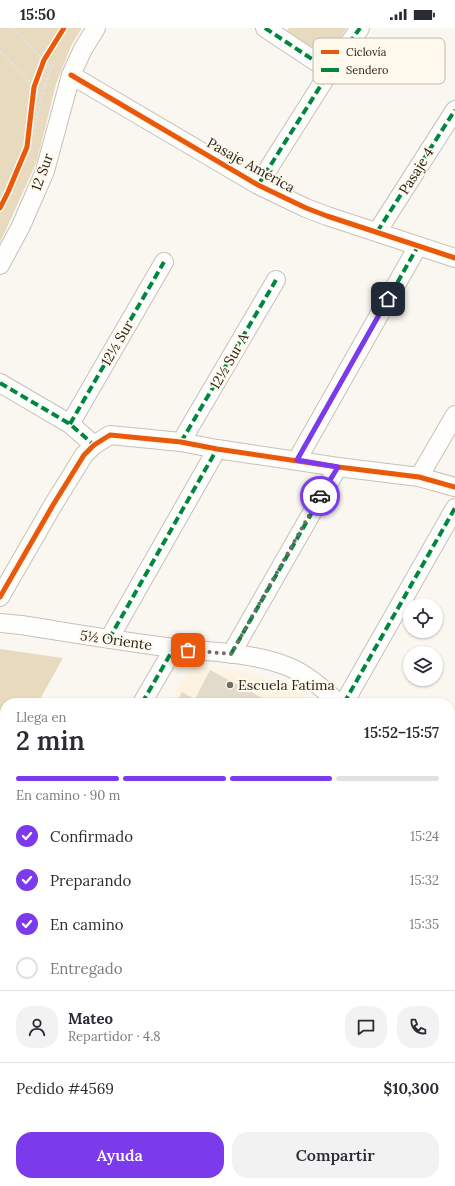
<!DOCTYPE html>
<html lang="es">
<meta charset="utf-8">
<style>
:root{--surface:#fff;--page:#f2f2f3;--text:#2b2b33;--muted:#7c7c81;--line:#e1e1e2;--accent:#7c3aed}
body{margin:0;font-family:Lora,serif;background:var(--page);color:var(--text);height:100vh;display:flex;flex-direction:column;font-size:15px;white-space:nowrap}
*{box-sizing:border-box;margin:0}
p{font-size:13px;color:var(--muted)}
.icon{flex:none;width:22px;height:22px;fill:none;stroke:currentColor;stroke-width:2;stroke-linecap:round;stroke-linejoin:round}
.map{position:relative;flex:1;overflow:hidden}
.drawer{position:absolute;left:0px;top:670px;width:455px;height:488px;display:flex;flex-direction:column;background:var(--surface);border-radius:16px 16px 0 0;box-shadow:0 1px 3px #0004}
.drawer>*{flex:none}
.controls{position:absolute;left:403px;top:570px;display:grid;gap:8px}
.controls a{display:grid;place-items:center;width:40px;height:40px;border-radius:50%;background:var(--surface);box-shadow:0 1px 3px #0004;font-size:20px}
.pin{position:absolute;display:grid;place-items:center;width:34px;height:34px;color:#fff;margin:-17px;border-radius:8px;box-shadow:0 2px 6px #0006}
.courier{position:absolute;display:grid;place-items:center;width:40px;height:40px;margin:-20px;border:3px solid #7c3aed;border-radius:50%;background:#fff;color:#222;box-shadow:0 1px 5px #0007}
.headline em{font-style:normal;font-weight:600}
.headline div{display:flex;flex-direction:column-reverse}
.headline{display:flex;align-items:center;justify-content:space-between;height:68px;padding:0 16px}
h1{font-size:26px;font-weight:600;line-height:30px}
.bar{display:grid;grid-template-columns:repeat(4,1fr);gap:6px 4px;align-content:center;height:48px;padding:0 16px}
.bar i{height:5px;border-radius:3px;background:var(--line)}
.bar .on{background:var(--accent)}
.bar p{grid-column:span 4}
.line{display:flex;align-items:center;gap:10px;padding:0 16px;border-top:1px solid var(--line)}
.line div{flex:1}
.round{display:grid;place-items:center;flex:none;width:42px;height:42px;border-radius:16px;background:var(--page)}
ol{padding:0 16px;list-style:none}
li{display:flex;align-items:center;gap:12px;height:44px}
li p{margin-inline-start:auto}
li .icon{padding:4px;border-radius:50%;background:var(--accent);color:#fff;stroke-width:4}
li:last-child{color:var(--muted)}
li i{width:22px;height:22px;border:2px solid var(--line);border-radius:50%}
.primary-button{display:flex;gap:8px;margin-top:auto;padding:8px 16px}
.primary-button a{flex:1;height:46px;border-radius:16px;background:var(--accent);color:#fff;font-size:16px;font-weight:600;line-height:46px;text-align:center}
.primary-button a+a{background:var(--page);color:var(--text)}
.status{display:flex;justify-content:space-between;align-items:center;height:28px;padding:0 20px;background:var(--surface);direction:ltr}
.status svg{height:11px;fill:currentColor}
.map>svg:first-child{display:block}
</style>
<div class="status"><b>15:50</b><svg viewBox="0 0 49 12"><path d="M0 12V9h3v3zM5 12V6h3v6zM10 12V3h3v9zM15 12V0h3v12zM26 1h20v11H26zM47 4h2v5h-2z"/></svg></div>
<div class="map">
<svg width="455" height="1158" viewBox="0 0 455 1158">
<rect width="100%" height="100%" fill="#faf7f1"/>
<path fill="#fdf3e0" d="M192,637L256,647L303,667L314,675H169Z
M450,758L455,760V811L450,819Z"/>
<path fill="#e8dabe" d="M0,0H82L72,16L56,56L37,133L0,215Z
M289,0H347L323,37L282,10Z
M0,621L63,630L38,675H5V727L0,715Z"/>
<path fill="#e2dbcc" d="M210,642L272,675H176L182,664L195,671Z
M450,774L455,776V800L450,810Z"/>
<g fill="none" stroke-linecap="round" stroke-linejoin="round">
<g stroke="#c6c1b9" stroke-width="20">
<path id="street" d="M265,0L330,43
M71,47L258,157L306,180L327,188L455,230
M258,157L330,43L360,0
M377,204L455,82
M0,237L21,198L45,143L71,47L83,21L96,0
M0,355L70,396L94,417
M70,396L164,234
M181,414L276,252
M297,432L418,218
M419,449L455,387
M0,569L53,477L84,427L94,417L110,407L181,414L217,421L338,439L419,449L455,459
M0,595L21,597C72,605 124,614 175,620C211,624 256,625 289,639C308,647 324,661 338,675
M109,611L217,421
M231,626L338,439
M142,675L174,620
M344,675L455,480
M450,719L455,710
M450,735L455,737
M450,835L455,826
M0,996L5,991
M450,1073L455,1065
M69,1158L72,1153
M400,1158L403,1153"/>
</g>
<g stroke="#c6c1b9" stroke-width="24">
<path id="secondary" d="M0,839L5,866
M450,1092L455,1093"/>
</g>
<path stroke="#e2e1de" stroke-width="2.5" stroke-dasharray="3 2" stroke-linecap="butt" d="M14,0L51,41
M0,23L41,66
M34,106C39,80 43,55 55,32
M0,163L15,166"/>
<use href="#street" stroke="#fefefd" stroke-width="18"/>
<use href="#secondary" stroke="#fefefd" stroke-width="22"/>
<path stroke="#00873e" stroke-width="4" stroke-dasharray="8 4" stroke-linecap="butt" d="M265,0L330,43
M258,157L330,43L360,0
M377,204L455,82
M0,355L70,396L94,417
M70,396L164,234
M181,414L276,252
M297,432L418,218
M109,611L217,421
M231,626L338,439
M142,675L174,620
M344,675L455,480
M450,719L455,710
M450,835L455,826
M0,996L5,991"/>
<g stroke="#fef8ed" stroke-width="8">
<path id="cycleway" d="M71,47L258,157L306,180L327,188L455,230
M0,180L8,164L27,119L34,59L44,32L64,0
M0,569L53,477L84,427L94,417L110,407L181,414L217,421L338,439L419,449L455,459"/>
</g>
<use href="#cycleway" stroke="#e8590c" stroke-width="5"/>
</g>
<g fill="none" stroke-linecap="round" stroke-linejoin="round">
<path stroke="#736e65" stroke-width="4" stroke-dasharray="0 7.2" d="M188,622L231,626L320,468"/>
<path stroke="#7c3aed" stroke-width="5" d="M320,468L338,439L297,432L388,271"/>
</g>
<circle fill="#736e65" stroke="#fef8ed" stroke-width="1.5" cx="230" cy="657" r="4"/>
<g text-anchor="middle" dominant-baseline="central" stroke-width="4" stroke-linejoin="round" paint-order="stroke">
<g font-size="14" fill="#2a251a" stroke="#fef8ed">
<text transform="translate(251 137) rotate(29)">Pasaje América</text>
<text transform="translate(416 143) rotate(-58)">Pasaje 4</text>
<text transform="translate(42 144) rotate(-70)">12 Sur</text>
<text transform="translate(117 315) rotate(-60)">12½ Sur</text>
<text transform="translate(229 333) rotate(-60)">12½ Sur A</text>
<text transform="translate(116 612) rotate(8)">5½ Oriente</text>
</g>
<g font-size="14" fill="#2a251a" stroke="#fef8ed" text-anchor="start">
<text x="238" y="657">Escuela Fatima</text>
</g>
</g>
<rect x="313" y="10" width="132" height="46" rx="6" fill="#fef8ed" stroke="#beb9ae" stroke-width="1"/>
<rect x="321" y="22" width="18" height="4" fill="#e8590c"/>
<rect x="321" y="40" width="18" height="4" fill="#00873e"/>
<g font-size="11" fill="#2a251a">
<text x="346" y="28">Ciclovía</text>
<text x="346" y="46">Sendero</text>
</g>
</svg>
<div class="controls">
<a><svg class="icon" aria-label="locate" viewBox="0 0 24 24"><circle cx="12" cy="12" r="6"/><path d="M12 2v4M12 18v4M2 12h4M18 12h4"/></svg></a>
<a><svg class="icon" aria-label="layers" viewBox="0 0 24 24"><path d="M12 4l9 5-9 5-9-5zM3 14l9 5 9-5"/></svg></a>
</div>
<div class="pin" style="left:188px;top:622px;background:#ea580c"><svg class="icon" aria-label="bag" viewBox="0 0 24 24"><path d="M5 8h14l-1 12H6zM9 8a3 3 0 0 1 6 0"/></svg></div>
<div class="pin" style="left:388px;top:271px;background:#1f2937"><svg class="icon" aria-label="home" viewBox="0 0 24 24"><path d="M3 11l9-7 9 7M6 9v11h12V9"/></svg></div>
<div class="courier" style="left:320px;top:468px"><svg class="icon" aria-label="car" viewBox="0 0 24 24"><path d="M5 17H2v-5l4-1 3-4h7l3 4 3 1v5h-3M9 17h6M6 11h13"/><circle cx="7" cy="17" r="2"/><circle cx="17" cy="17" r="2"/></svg></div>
<section class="drawer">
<div class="headline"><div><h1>2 min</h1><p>Llega en</p></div><em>15:52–15:57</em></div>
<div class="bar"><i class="on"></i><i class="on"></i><i class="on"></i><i></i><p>En camino · 90 m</p></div>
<ol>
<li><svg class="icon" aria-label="check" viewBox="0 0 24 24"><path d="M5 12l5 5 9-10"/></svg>Confirmado<p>15:24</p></li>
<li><svg class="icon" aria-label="check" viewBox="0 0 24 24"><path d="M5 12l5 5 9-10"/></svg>Preparando<p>15:32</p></li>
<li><svg class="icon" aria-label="check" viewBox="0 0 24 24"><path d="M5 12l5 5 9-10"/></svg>En camino<p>15:35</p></li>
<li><i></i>Entregado</li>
</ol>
<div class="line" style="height:72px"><a class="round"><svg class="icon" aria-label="person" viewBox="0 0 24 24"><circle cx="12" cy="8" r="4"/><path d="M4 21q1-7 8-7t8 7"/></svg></a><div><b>Mateo</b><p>Repartidor · 4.8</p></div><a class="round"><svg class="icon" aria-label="chat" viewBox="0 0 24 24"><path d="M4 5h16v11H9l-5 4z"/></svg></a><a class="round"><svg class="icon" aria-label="phone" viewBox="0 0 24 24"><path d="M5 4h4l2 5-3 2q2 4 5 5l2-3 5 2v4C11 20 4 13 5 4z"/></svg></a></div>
<div class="line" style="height:52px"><div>Pedido #4569</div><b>$10,300</b></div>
<div class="primary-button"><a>Ayuda</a><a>Compartir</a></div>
</section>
</div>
